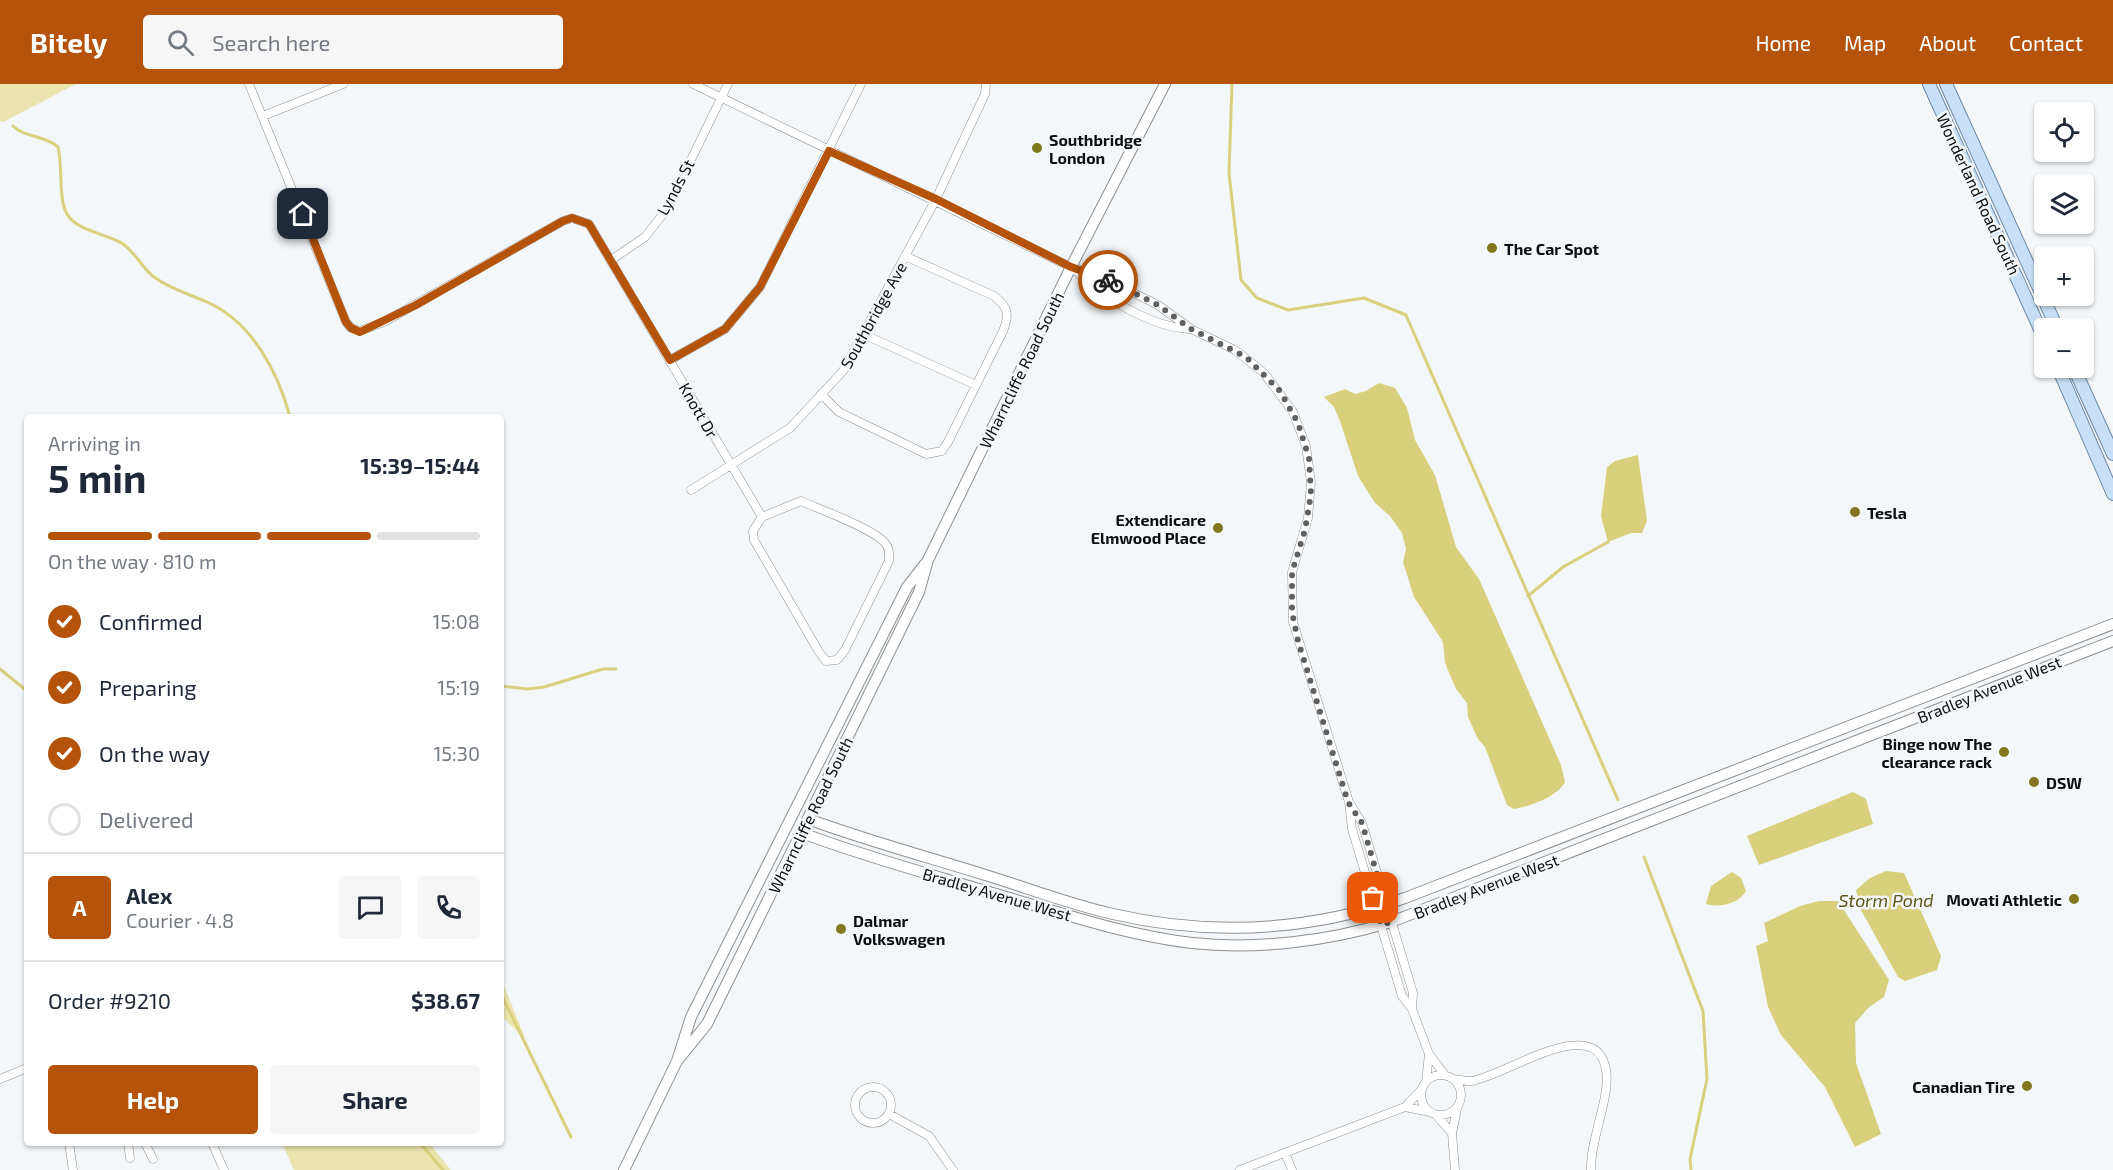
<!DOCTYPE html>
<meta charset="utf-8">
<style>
:root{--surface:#fff;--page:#f6f6f7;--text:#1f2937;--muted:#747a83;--line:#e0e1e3;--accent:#b45309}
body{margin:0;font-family:"Exo 2",sans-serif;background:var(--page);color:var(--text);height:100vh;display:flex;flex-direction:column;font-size:22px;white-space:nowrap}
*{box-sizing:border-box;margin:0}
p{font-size:20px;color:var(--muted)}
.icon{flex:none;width:33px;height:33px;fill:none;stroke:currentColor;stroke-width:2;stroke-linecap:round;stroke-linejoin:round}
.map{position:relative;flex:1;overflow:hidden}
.panel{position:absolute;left:24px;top:330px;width:480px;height:732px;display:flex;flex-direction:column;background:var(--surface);border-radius:6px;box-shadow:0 2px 4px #0004}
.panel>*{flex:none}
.fabs{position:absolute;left:2034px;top:18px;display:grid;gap:12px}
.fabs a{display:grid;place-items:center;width:60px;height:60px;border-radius:6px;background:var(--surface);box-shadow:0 2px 4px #0004;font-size:30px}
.pin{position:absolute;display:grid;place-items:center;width:51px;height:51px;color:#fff;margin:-26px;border-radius:12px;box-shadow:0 3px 9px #0006}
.courier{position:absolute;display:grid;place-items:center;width:60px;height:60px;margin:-30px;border:4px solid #b45309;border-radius:50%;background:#fff;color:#222;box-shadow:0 2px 8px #0007}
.head em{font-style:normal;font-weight:700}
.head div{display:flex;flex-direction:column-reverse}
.head{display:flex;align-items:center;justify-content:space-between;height:102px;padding:0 24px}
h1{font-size:39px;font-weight:700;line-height:45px}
.bar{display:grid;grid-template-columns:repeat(4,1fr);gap:9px 6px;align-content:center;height:72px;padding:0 24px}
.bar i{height:8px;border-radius:4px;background:var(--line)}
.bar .selected{background:var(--accent)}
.bar p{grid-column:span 4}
.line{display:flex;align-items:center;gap:15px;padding:0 24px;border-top:2px solid var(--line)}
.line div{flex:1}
.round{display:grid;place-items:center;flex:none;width:63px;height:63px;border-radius:6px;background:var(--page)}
ol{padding:0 24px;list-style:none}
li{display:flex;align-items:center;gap:18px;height:66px}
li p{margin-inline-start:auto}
li .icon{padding:6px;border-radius:50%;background:var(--accent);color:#fff;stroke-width:4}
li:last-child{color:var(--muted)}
li i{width:33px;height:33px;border:3px solid var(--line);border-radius:50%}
.primary-button{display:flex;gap:12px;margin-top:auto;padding:12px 24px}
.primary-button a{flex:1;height:69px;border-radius:6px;background:var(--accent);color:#fff;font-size:24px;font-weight:700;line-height:69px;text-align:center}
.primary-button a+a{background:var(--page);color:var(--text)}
header{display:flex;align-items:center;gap:36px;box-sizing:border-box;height:84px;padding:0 30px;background:var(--accent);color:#fff}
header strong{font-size:28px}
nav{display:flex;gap:33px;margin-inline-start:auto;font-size:21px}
.search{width:420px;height:54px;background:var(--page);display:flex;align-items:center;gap:15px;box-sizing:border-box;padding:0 21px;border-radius:6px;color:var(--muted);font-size:22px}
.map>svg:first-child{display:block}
</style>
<header>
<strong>Bitely</strong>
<div class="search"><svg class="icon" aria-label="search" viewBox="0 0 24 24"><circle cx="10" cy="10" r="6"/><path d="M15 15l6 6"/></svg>Search here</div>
<nav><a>Home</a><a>Map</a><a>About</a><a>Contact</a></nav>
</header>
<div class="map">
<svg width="2113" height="1086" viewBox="0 0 2113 1086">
<rect width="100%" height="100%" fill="#f3f7fa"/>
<path fill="#eae5ae" d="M0,0H76L3,38L0,37Z
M501,894L525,954L501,932Z
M282,1059H429L451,1086H294Z"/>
<path fill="#d8d07c" d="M1379,299L1395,304L1407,324L1415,356L1435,391L1456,463L1479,495L1561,681L1565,698C1557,713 1531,722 1514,725L1507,721L1485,663L1478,655L1468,633L1467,619L1456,605L1445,579L1443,558L1414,513L1403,478L1406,465L1402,449L1390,432L1375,419L1358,392L1340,337L1334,323L1324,313L1345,305L1355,310L1366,307Z
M1638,371L1647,437L1642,449H1631L1608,458L1601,432L1607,383L1615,377Z
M1853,708L1866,715L1873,740L1759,781L1747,752Z
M1886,787L1904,789L1941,872L1937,886L1905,897L1898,893L1861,826L1856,806L1870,794Z
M1732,788L1741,794L1746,807C1738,820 1720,824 1706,820L1711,802Z
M1819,817H1838L1889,896L1884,913L1869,923L1855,939L1856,979L1881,1050L1855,1063L1825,1003L1781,951L1768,923L1756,862L1768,857L1764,839L1800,822Z"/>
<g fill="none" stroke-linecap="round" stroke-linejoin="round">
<path stroke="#d8d07c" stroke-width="3" d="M1232,0L1229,89L1241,196L1257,214L1288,226L1364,214L1406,231L1618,716
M13,42C25,54 45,51 58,63C63,83 58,115 67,130C78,148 106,149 123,160C135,168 142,184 154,193C170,205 189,210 207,218C252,238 278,288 290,333
M1528,512L1563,483L1608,458
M0,585L27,607
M501,602L527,605L544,603L603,585H616
M1644,773L1703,927L1707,995L1690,1075L1691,1086
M501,910L571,1053
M420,1059L443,1086"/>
<g stroke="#8d9093" stroke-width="9">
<path id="minor" d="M249,0L346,238L351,244L360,247L386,237L563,137L572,134L589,140L762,433L753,447L754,456L819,568L826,577L837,576L845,566L889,477C889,470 890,464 885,459C874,445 819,425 801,417L762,433
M693,0L1071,183L1094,189L1158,221L1191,245L1235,266L1264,289L1293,328L1306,362L1311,398L1308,434L1292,488L1293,538L1349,718L1352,745L1402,912L1412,925L1429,970L1445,991
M263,32L343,0
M611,176L645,153L667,125L728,0
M1073,184C1099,212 1152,244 1191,245
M863,250L976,301
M670,276L725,245L760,203L861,0
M821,310L839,328L926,370L942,367L948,358L1003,247C1010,230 1008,223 994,212L905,172
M691,406L790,344L843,287L936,115L985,10L986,0
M1351,721L1362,739L1413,909L1412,925
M1421 1011a20 20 0 1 1 40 0a20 20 0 1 1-40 0Z
M0,995L27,984
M1453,995C1459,996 1465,997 1471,997C1504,993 1596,926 1606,986C1611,1012 1590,1055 1591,1086
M1426,998L1429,970
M855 1021a18 18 0 1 1 36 0a18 18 0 1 1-36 0Z
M1405,1023L1430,1028
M889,1030L929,1052L953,1086
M1435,1030L1452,1049
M69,1059L73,1086
M128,1059L130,1074
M145,1059L153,1075
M212,1059L224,1086
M1285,1069L1292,1086
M1240,1086L1405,1023L1422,1005
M1455,1086L1452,1049L1457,1025"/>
</g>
<g stroke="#8d9093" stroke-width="12">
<path id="secondary" d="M808,735C865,756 924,772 982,790C1025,803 1069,820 1113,830C1212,853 1309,847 1405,814L2113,540
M802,749C863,772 926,789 989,808C1056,827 1123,851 1192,859C1257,866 1329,857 1391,838L2113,557
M677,977L707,940L919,508L928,476L1071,183L1165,0
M624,1086L677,977L691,933L907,503L925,480"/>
</g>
<g stroke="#6e89a4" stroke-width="14">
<path id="primary" d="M1929,0L2044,254
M1946,0L2057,244
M2058,284L2113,410
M2074,284L2113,370"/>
</g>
<use href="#minor" stroke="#fff" stroke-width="8"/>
<use href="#secondary" stroke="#fff" stroke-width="10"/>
<use href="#primary" stroke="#c7e0f8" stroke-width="12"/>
</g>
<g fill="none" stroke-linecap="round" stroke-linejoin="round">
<path stroke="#5e6062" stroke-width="6" stroke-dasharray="0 10.8" d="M1108,196L1158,221L1191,245L1246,273L1280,307L1298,339L1309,374L1311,410L1305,446L1292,488V528L1298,557L1348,718L1362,739L1391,838L1381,841L1373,814"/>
<path stroke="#b45309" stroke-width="8" d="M303,130L346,238L351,244L360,248L416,221L563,137L572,134L589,140L670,276L725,245L760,203L829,67L936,115L1071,183L1108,196"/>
</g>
<g fill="#81781d" stroke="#f3f7fa" stroke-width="2">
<circle cx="1037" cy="64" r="6"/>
<circle cx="1492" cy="164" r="6"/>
<circle cx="1855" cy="428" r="6"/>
<circle cx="1218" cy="444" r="6"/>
<circle cx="2004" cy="668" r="6"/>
<circle cx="2034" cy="698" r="6"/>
<circle cx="2074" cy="815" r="6"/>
<circle cx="841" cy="845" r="6"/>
<circle cx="2027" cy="1002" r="6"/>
</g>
<g text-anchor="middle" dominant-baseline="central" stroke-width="5" stroke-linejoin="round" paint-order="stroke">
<g font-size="16" font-weight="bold" fill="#0d0e10" stroke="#f3f7fa" text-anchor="start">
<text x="1049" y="55">Southbridge<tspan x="1049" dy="18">London</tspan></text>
<text x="1504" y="164">The Car Spot</text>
<text x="1867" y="428">Tesla</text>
<text x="1206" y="435" text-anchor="end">Extendicare<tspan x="1206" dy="18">Elmwood Place</tspan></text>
<text x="1992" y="659" text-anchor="end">Binge now The<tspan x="1992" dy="18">clearance rack</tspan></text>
<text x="2046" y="698">DSW</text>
<text x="2062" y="815" text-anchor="end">Movati Athletic</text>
<text x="853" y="836">Dalmar<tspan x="853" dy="18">Volkswagen</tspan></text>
<text x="2015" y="1002" text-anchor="end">Canadian Tire</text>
</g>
<g font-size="16" fill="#0d0e10" stroke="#f3f7fa">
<text transform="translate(675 103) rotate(-62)">Lynds St</text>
<text transform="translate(1979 110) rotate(65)">Wonderland Road South</text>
<text transform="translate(873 231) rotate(-61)">Southbridge Ave</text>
<text transform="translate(1021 286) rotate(-64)">Wharncliffe Road South</text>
<text transform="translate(699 326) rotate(60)">Knott Dr</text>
<text transform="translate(1989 605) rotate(-22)">Bradley Avenue West</text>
<text transform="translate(810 731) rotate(-64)">Wharncliffe Road South</text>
<text transform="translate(1486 802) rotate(-21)">Bradley Avenue West</text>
<text transform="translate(997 810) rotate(16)">Bradley Avenue West</text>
</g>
<g font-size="18" font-style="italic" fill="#5d5618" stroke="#f3f7fa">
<text x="1886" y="816">Storm Pond</text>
</g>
</g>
</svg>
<div class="fabs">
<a><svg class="icon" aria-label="locate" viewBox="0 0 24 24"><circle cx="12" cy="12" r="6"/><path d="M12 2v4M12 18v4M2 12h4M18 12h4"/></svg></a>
<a><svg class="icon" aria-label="layers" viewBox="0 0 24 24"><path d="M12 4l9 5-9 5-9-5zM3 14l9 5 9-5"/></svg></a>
<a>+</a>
<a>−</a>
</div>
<div class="pin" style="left:1373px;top:814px;background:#ea580c"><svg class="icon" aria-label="bag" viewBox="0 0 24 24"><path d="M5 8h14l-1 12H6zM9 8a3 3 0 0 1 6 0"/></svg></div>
<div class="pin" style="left:303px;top:130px;background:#1f2937"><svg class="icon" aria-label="home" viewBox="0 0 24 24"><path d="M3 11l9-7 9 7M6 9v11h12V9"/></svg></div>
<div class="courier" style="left:1108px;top:196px"><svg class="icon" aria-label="bike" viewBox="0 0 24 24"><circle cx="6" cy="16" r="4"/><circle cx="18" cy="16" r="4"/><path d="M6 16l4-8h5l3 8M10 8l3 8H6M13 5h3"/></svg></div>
<section class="panel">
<div class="head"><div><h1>5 min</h1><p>Arriving in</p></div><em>15:39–15:44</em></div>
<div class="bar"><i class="selected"></i><i class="selected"></i><i class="selected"></i><i></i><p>On the way · 810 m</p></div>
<ol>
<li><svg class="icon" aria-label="check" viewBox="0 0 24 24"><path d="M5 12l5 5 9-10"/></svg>Confirmed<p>15:08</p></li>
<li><svg class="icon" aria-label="check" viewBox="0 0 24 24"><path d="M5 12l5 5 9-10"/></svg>Preparing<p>15:19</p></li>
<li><svg class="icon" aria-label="check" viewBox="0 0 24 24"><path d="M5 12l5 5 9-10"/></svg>On the way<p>15:30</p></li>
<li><i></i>Delivered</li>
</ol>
<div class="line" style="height:108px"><b class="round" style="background:var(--accent);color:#fff">A</b><div><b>Alex</b><p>Courier · 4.8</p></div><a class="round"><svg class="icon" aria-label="chat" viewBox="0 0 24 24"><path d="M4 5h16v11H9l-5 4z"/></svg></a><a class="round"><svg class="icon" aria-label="phone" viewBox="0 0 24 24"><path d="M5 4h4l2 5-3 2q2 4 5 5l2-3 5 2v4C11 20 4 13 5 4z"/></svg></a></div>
<div class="line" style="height:78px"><div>Order #9210</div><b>$38.67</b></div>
<div class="primary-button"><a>Help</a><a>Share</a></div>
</section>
</div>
